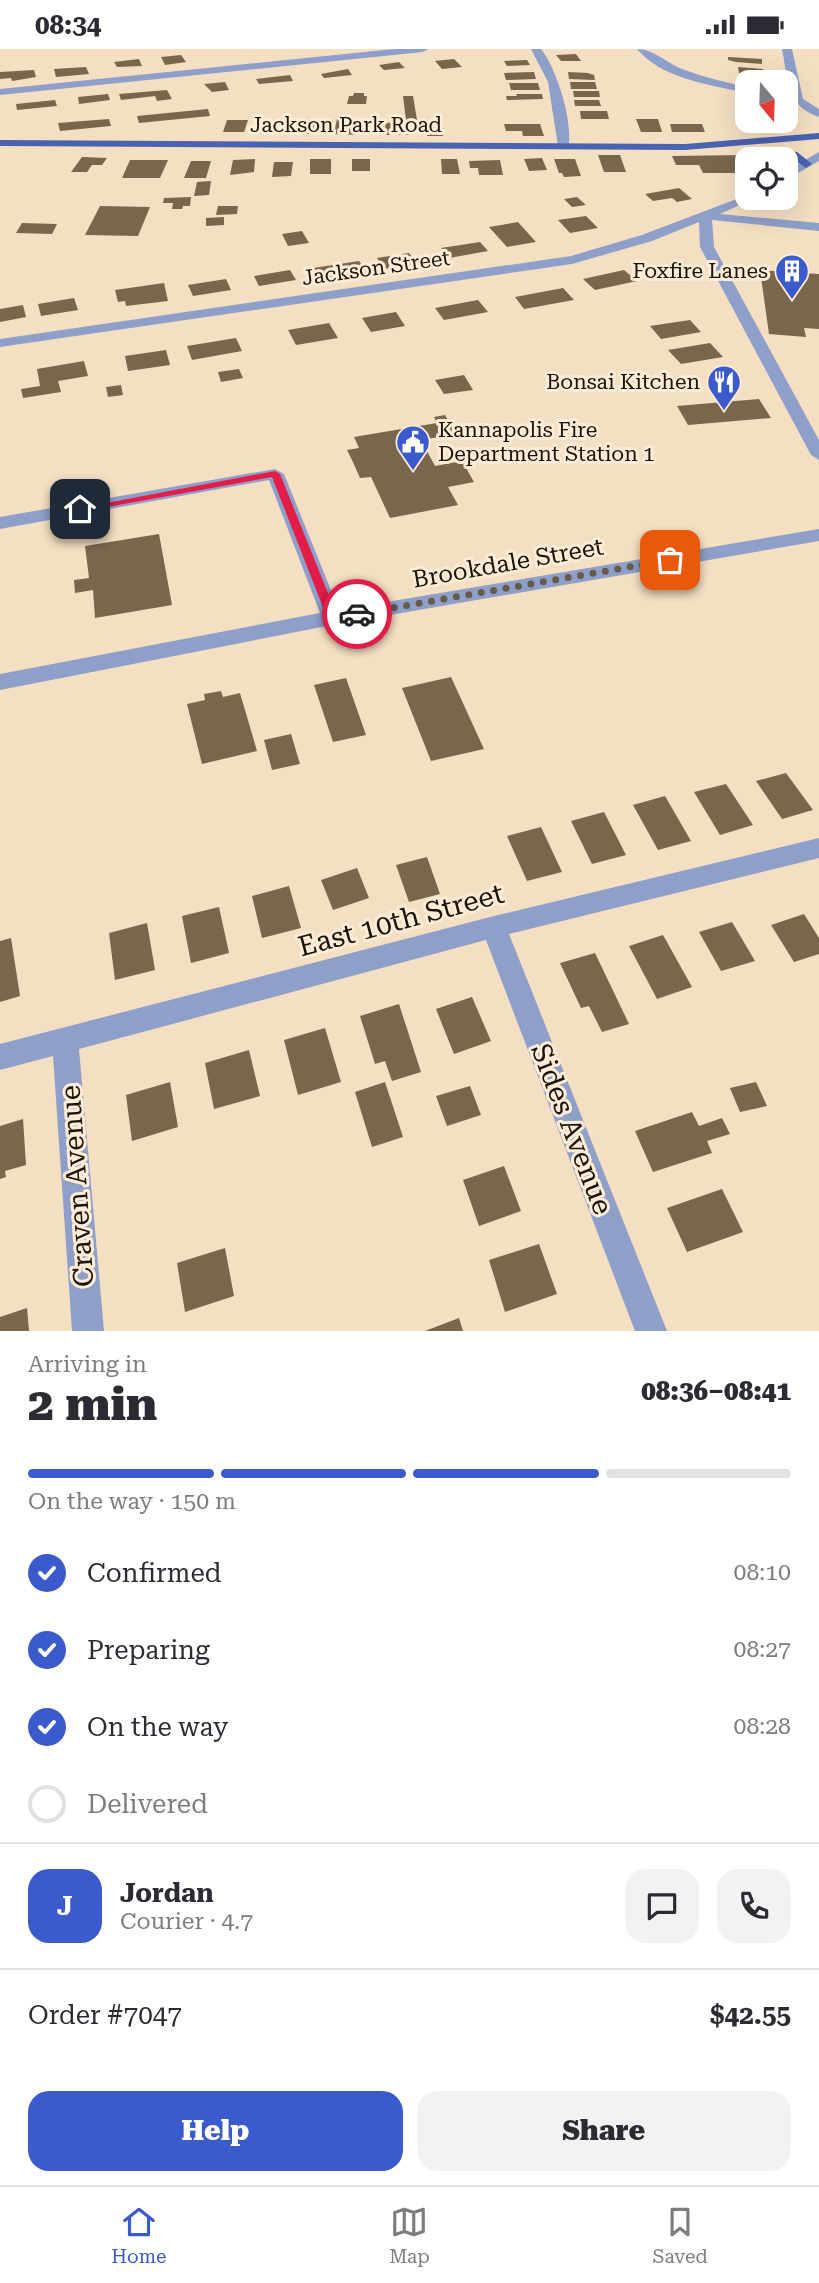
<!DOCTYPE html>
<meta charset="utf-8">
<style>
:root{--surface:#fff;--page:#f2f2f3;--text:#2b2b33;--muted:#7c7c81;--line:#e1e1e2;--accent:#3b5acc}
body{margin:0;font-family:"Roboto Serif",serif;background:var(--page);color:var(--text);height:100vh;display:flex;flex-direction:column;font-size:26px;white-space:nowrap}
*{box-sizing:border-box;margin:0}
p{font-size:23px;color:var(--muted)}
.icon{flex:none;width:38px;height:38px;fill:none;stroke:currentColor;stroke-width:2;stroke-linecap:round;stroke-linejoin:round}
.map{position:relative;height:1282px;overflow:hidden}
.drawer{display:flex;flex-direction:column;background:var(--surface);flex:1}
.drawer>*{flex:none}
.needle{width:46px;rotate:161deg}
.tools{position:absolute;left:735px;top:21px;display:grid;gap:14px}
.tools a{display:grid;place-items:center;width:63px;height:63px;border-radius:14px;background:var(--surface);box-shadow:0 7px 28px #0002;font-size:35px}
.pin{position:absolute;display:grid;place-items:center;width:60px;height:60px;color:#fff;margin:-30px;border-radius:14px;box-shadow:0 4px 10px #0006}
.courier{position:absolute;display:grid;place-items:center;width:70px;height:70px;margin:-35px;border:5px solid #e11d48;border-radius:50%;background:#fff;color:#222;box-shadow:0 2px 9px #0007}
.headline em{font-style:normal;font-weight:800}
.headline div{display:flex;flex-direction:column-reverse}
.headline{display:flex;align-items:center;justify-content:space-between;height:119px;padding:0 28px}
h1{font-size:46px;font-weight:800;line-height:52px}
.bar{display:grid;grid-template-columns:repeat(4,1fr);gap:10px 7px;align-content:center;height:84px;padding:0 28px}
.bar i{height:9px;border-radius:5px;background:var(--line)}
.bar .on{background:var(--accent)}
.bar p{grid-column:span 4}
.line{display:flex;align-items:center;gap:18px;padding:0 28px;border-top:2px solid var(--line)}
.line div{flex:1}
.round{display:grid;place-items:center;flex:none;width:74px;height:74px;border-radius:21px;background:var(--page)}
ol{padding:0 28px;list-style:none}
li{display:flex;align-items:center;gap:21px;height:77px}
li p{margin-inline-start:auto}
li .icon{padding:7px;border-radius:50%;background:var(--accent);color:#fff;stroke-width:4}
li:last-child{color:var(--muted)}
li i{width:38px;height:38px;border:4px solid var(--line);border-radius:50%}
.primary-button{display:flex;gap:14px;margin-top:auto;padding:14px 28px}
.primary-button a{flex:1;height:80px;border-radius:21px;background:var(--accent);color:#fff;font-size:28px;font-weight:800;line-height:80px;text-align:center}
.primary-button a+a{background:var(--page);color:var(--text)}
.status{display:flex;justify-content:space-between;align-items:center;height:49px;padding:0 35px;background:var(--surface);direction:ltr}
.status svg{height:19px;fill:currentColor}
.dock{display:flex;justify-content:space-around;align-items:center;height:98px;border-top:2px solid var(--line);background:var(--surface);font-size:19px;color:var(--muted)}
.dock a{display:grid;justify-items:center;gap:4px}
.dock .on{color:var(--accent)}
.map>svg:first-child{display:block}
</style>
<div class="status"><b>08:34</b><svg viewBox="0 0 49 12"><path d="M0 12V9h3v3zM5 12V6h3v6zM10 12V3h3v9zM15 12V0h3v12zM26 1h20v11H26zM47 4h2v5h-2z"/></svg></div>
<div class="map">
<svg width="819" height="1282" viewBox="0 0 819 1282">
<rect width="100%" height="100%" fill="#f4dfc2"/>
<path fill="#79664d" d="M576,5L581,12H561L556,6Z
M181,6L186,13L165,16L161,8Z
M728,8L762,10V15L736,13L728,11Z
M139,10L142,17L117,18L114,13Z
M454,10L462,18L442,20L435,12Z
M527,11L530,16L507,17L504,12Z
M399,13L405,19L384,21L379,16Z
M86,18L89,25L56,28L54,20Z
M738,18L763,20L764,25L739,24Z
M348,20L352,26L324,29L321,25Z
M34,21L36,28L12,32L11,29L0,30V23Z
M534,23L536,30L506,31L504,24Z
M568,23L588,24L594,26L595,31L569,30Z
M290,26L293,32L259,35L256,30Z
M225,33L229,41L212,43L204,35Z
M570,33H595L597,40H571Z
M509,34H538L540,41H511Z
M167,41L172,50L157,52L155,47L121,51L119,45Z
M573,42H599L600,48H574Z
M354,44H364V47H367L366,55H347L349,47H353Z
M108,45L110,51L79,55L78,48Z
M516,45H542L543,50L507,51L506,47H517Z
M403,47H413L417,71H406Z
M55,51L57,57L17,61L16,55Z
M574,51H599L601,57H575Z
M208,60L210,67L139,74L137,67Z
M580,62H607L609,70H581Z
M109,70L111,77L60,82L58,74Z
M337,70L355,71L354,74H364L363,86L334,85Z
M636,70H658L662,83H641Z
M227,71H248L244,83H223Z
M257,72H274L270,84H253Z
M301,73L322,74L319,85H298Z
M407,73L409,86H386L385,74Z
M504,75H540L544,87H523L522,82H506Z
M670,75H702L705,83H672Z
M427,78L444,79L443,87H427Z
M598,106H620L626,123H604Z
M748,106L755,110H747V124H703L699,116H676L672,107Z
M82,108L107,109L102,116H92L87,123H71Z
M542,109L547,121L529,122L524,110Z
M255,110L254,123L230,126L233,111Z
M310,110H331V125H310Z
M352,110H370V122H352Z
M441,110H457L460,125H442Z
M554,110H575L581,127L564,128L562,124H559Z
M130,111H168L160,129H122Z
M500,111L503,126H479L478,119H470L469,112Z
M191,112H211L206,129H184Z
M274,113H293L291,127L272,128Z
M211,132L209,146L194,147L197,133Z
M679,139L692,150L677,153L672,149L653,152L645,145Z
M191,148L190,157H183L182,160H172L173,154H163L164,149Z
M577,148L586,156L572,158L564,150Z
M100,157L150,158L138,187L85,186Z
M218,157H238L237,165L216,166Z
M586,167L598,179L570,184L558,171Z
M224,168V176L206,177V169Z
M518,173L536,193L507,198L489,178Z
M22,174L57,175L52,185L16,184Z
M302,182L309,194L288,197L282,185Z
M480,193L488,202L449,209L441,199Z
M409,204L417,215L384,220L377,209Z
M359,212L366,222L319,230L313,219Z
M290,221L296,231L259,237L254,227Z
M624,221L637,232L595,241L583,230Z
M760,221L819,225V280L804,279L806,288L769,285Z
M226,230L231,241L193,247L188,236Z
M164,234L168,252L126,257L125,252L118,253L115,241Z
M563,239L574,251L524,260L515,248Z
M74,249L78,261L41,267L38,255Z
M478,251L488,263L444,271L435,259Z
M23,256L26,268L0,273V260Z
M396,263L405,277L371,283L362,269Z
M690,271L701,283L661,290L650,277Z
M329,274L338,289L296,296L288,281Z
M236,289L242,302L192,311L187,297Z
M710,294L723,308L681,315L668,301Z
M166,301L170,316L128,322L125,307Z
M84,312L88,327L58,332L61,343L23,349L21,340L40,337L37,320Z
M239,320L243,329L221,333L218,323Z
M464,326L473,341L444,345L435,331Z
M121,336L123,346L108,348L106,338Z
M759,350L771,369L688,376L677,357Z
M445,366L456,385L421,391L435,417L462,412L474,433L448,438L458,456L390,469L371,428L360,429L352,411L347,401L359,399L354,388L437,374L434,368Z
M159,485L172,556L95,569L93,541L75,544L74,531L89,529L85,497Z
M451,628L484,700L431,712L402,639Z
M346,629L366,686L333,693L314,636Z
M221,642L223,648L240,644L257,702L202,715L187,655L205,651L204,645Z
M291,685L300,715L272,721L264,691Z
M786,724L813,761L782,770L756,732Z
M726,735L753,776L720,786L694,743Z
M665,747L691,792L658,801L633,756Z
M604,763L626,806L592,815L571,772Z
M541,778L562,823L527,832L507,787Z
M427,808L440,845L409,853L396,816Z
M357,819L369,849L333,861L321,831Z
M289,837L301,879L262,889L252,847Z
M219,858L229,904L191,914L182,867Z
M804,865L819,889V905L794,913L771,876Z
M732,873L755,912L721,922L699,883Z
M147,874L155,921L115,931L109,884Z
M663,886L692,938L657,950L629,897Z
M11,889L20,947L0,953V892Z
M595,904L629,975L602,983L589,957L581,959L560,914Z
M472,948L491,992L454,1005L436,960Z
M399,955L421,1023L392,1032L385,1012L375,1015L360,967Z
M325,979L341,1033L298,1046L284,991Z
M249,1001L260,1047L214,1060L205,1014Z
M170,1033L178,1078L132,1092L126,1046Z
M385,1033L403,1088L372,1098L355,1043Z
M756,1033L767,1057L740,1063L730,1039Z
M470,1037L481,1066L447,1077L436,1047Z
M692,1063L699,1077L722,1069L730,1085L707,1092L712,1104L653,1123L635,1082Z
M23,1070L26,1116L5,1122L6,1128L0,1130V1077Z
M504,1117L521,1162L479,1177L463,1131Z
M722,1140L743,1183L687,1203L667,1159Z
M539,1195L557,1245L505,1263L489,1211Z
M225,1199L234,1247L185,1263L177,1214Z
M27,1259L29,1282H0V1268Z
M459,1269L463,1282H425Z"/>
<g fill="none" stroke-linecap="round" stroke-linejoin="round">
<path fill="#8e9fca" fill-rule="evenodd" d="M394,0H428L423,3L0,46V40Z
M531,0H541C557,20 574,75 568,99L558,97L548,33Z
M637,0C653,0 667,14 682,20C703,28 725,33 747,38V44C711,36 662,30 637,0Z
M782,0H792L803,50L819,60V68C786,57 788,30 782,0Z
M819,103V112L786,131V122Z
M747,146V149H755L720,165L819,174V182L712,171L714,198L819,391V411L811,406L700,198L699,173L652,192L572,215L0,298V290L571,207L642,186Z
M275,420L284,425L339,561L819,480V492L332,576L0,641V625L320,564L269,431L0,480V468Z
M819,789V809L509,885L667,1282H635L486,891L79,1000L104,1282H72L53,1007L0,1021V995L494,867Z"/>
<path fill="#4963b0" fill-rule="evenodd" d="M819,84V90L685,101L0,97V91L685,95Z
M766,98L797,103L812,115L806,119L790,108L762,103L760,101Z"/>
</g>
<path fill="#e11d48" d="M275,422L280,425L336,564L361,562V567L328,571L272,428L80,463L75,460Z"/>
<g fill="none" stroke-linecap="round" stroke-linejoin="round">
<path stroke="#665a4a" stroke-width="7" stroke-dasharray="0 12.6" d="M357,565L670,511"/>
</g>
<defs>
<g id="building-pin" transform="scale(1.75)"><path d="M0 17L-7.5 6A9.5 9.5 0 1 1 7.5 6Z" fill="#3b5acc" stroke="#feecd6"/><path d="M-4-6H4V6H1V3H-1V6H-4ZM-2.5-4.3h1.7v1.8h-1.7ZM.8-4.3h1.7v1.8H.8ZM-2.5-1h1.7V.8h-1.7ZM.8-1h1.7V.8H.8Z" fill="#fff"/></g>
<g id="restaurant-pin" transform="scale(1.75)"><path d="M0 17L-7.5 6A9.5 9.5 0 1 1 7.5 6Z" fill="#3b5acc" stroke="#feecd6"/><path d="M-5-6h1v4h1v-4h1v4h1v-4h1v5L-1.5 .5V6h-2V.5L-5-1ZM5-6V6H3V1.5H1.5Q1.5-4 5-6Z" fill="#fff"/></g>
<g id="civic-pin" transform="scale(1.75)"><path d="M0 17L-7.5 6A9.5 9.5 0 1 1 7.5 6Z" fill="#3b5acc" stroke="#feecd6"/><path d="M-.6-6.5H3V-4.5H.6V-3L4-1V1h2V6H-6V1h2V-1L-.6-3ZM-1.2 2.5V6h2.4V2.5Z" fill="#fff"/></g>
</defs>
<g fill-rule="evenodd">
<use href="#building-pin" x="792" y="222"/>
<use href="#restaurant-pin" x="724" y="333"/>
<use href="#civic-pin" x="413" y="393"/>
</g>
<g text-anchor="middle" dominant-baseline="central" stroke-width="6" stroke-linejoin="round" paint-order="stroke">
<g font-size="21" fill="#1a1309" stroke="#feecd6">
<text x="346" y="76">Jackson Park Road</text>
<text transform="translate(376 219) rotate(-8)">Jackson Street</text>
</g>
<g font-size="21" fill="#1a1309" stroke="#feecd6" text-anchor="end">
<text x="768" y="222">Foxfire Lanes</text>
<text x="700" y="333">Bonsai Kitchen</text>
<text x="438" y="381" text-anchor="start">Kannapolis Fire<tspan x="438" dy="24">Department Station 1</tspan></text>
</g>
<g font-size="24" fill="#1a1309" stroke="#feecd6">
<text transform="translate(508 514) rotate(-10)">Brookdale Street</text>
</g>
<g font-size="28" fill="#1a1309" stroke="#feecd6">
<text transform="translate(401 871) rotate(-15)">East 10th Street</text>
<text transform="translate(572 1080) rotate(69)">Sides Avenue</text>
<text transform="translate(77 1137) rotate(-94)">Craven Avenue</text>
</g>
</g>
</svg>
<div class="tools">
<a><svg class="needle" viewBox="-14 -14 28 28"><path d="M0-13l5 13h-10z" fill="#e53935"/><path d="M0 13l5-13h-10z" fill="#7c7c81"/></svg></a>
<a><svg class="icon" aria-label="locate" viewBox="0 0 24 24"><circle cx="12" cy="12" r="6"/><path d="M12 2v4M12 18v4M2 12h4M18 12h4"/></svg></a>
</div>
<div class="pin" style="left:670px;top:511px;background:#ea580c"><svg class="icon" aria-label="bag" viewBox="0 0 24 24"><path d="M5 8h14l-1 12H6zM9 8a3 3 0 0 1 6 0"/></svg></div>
<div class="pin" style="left:80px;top:460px;background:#1f2937"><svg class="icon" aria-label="home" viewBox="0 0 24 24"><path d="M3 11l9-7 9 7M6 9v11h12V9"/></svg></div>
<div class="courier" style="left:357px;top:565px"><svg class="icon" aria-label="car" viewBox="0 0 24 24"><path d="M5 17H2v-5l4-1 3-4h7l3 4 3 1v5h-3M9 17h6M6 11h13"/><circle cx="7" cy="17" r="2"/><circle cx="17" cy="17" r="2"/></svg></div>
</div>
<section class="drawer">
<div class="headline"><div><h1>2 min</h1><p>Arriving in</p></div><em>08:36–08:41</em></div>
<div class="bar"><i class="on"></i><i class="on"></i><i class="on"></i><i></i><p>On the way · 150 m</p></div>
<ol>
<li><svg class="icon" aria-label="check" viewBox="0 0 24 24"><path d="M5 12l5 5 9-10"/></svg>Confirmed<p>08:10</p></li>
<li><svg class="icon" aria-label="check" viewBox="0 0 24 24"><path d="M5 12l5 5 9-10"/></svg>Preparing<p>08:27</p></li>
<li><svg class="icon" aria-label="check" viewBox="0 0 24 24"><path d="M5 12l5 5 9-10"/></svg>On the way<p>08:28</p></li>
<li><i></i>Delivered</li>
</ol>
<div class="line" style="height:126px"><b class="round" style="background:var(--accent);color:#fff">J</b><div><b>Jordan</b><p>Courier · 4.7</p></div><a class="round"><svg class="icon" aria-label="chat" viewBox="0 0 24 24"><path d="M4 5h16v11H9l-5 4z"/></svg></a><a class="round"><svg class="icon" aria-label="phone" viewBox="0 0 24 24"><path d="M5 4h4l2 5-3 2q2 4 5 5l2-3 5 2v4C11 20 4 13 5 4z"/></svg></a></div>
<div class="line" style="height:91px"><div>Order #7047</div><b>$42.55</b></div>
<div class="primary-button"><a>Help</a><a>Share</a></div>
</section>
<nav class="dock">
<a class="on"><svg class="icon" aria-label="home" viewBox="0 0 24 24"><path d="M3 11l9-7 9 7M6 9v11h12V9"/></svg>Home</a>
<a><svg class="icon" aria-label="map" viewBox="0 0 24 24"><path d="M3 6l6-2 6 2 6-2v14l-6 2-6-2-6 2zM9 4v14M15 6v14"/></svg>Map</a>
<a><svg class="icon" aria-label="saved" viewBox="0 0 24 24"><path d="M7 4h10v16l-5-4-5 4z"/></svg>Saved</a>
</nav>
